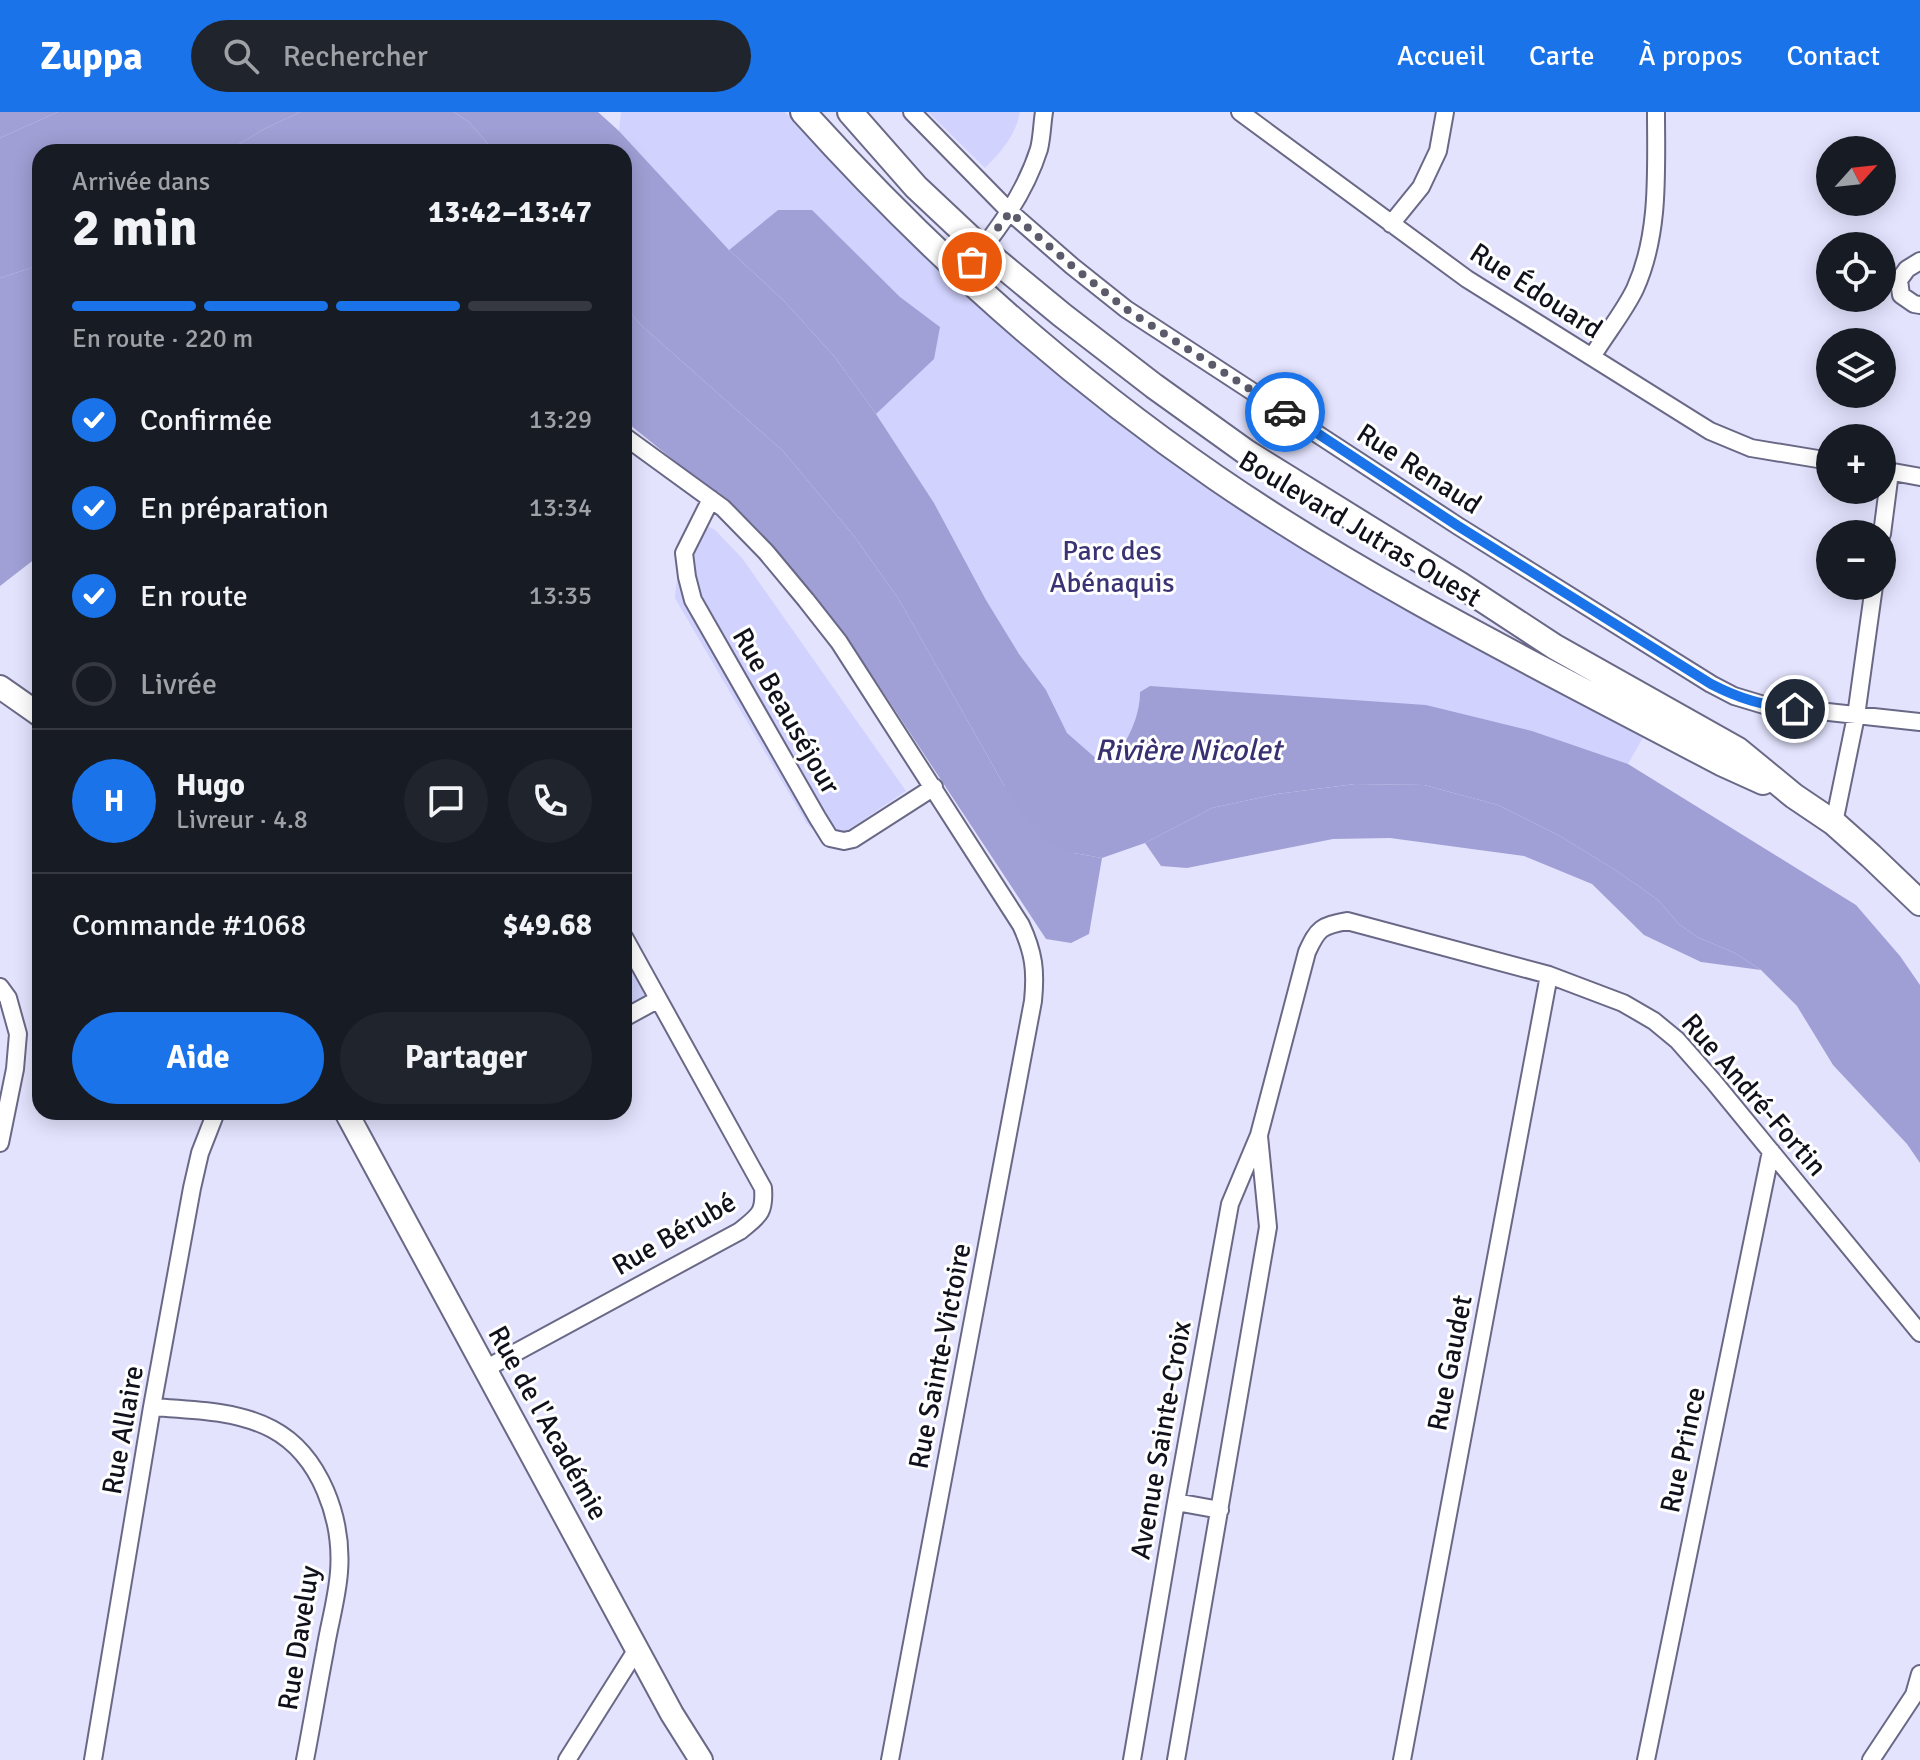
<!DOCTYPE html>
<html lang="fr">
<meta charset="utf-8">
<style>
:root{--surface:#171b24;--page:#20242c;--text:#f1f3f6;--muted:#9ea1a6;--line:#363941;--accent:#1a73e8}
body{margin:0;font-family:Signika,sans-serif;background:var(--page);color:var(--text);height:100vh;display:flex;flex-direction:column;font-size:30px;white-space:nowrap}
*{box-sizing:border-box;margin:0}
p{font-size:26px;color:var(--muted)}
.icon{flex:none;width:44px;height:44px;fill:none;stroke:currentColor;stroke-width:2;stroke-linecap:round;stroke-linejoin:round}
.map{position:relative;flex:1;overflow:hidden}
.side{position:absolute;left:32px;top:32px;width:600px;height:976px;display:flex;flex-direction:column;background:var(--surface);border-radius:24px;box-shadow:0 4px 20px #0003}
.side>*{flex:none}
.needle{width:52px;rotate:63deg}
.fabs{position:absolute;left:1816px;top:24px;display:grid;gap:16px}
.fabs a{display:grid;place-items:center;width:80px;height:80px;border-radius:50%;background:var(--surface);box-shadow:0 4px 20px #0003;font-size:40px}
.pin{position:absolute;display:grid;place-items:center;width:68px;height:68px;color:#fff;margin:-34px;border:4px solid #fff;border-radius:50%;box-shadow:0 2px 8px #0007}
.courier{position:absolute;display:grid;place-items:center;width:80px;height:80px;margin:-40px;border:6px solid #1a73e8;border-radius:50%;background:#fff;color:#222;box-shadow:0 2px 10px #0007}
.overview em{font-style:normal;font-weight:700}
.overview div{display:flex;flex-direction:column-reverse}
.overview{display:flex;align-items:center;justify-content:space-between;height:136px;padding:0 40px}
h1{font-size:52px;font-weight:700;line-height:60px}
.bar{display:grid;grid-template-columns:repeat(4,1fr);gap:12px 8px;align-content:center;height:96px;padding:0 40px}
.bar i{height:10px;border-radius:6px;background:var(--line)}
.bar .active{background:var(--accent)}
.bar p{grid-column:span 4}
.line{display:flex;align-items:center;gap:20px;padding:0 40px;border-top:2px solid var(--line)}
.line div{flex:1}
.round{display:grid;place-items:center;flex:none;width:84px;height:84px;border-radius:42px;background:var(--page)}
ol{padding:0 40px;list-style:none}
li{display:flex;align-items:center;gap:24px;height:88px}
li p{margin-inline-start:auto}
li .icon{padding:8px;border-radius:50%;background:var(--accent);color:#fff;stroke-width:4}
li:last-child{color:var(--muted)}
li i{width:44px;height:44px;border:4px solid var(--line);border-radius:50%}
.action{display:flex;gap:16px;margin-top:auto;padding:16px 40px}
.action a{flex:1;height:92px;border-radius:48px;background:var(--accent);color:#fff;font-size:32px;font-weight:700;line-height:92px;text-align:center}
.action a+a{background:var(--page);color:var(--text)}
header{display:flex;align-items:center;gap:48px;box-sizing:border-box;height:112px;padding:0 40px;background:var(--accent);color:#fff}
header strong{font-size:38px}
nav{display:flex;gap:44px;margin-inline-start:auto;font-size:28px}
.search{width:560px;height:72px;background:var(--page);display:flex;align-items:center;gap:20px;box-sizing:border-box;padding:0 28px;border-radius:44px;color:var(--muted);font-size:30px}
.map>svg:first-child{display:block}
</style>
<header>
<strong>Zuppa</strong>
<div class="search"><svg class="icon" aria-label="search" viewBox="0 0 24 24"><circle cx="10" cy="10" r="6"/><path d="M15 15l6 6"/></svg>Rechercher</div>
<nav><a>Accueil</a><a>Carte</a><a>À propos</a><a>Contact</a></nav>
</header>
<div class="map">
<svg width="1920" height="1648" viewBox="0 0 1920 1648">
<rect width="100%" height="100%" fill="#e3e3fe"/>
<path fill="#d1d2fd" d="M621,0H785L946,166L1095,293L1299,431L1481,539L1646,620L1628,652L1426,593L1140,580C1140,604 1128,630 1112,648L1099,649L1067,621L1046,578L1019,542L986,488L934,391L876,302L896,281L940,215L778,98L729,138L619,19Z
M928,0H1020C1016,23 1001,40 985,56Z
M699,410L715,418L742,446L906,679L836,726H822L807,712L675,486C677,465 682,423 699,410Z
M624,825L657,888L624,906Z"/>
<path fill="#a1a0d6" d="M0,0H58L0,26Z
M300,0H454L469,10L495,40H226L262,18Z
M778,98H812L900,185L940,215L934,247L876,302L834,244L784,189L729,138Z
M40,153V443L0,474V166Z
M624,193L641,213L783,339L854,424L898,486L1004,673L1074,741L1102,746L1089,822L1071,831L1046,827L844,521L763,424L719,385L624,308Z
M1355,672L1424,673L1498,693L1560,724L1617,759L1658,788L1679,812L1697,825L1735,841L1761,858L1701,850L1644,823L1592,772L1524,744L1390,726L1333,727L1187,756L1161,754L1145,731L1212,696L1277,682Z"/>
<path fill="#a09fd5" d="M58,0H300L262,18L226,40H40V153L0,166V26Z
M454,0H598L619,19L729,138L784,189L834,244L876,302L934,391L986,488L1019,542L1046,578L1067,621L1099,649L1112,648C1128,630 1140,604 1140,580L1150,574L1426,593L1532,619L1628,652L1856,793L1900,844L1920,873V1051L1907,1032L1833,953L1797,894L1761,858L1735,841L1697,825L1679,812L1658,788L1617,759L1560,724L1498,693L1424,673L1355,672L1277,682L1212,696L1145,731L1102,746L1074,741L1045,729L1026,708L1004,673L898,486L854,424L783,339L641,213L624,193V40H495L469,10Z"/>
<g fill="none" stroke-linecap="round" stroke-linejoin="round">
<g stroke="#696987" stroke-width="20">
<path id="minor" d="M912,0L1010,100L1072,154L1126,197L1458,414L1711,572L1734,584L1764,593L1920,610
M1240,0L1467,167L1710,319L1751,336L1830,349
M1391,112L1421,75L1438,39L1445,0
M1920,149L1907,157L1899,168L1901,183L1914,192L1920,193
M962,163C993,124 1024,85 1039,37C1042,25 1042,12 1044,0
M1592,245C1605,223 1624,200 1635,177C1660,122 1656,59 1656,0
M624,324L723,396L766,440L806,488L839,530L1021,813C1034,841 1036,859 1033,889L890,1648
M1882,358L1920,365
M711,387L684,441L687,465L693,488L817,705L830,726L844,729L853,727L934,675
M1882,422L1890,360
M1834,711L1856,604L1874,474
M0,875L8,886L18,922L15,957L0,1031
M624,906L657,888
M485,1257L740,1119C758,1104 765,1102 763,1076L624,825
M152,1295C192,1298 236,1298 272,1317C321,1343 343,1408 339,1460C337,1487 329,1513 325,1539C318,1575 312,1612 305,1648
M1176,1390L1220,1398
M93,1648L152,1295L192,1076L200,1041L216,1000
M567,1648L637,1537
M1132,1648L1176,1390L1230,1092L1259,1023L1307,840C1318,816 1321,814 1347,809L1549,863L1623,891L1654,909L1677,928L1714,970L1920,1221
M1176,1648L1268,1115L1259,1024
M1402,1648L1549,863
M1646,1648L1771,1039
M1871,1648L1914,1583L1920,1562"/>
</g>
<g stroke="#696987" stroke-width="26">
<path id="tertiary" d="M0,575L40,603
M346,1000L672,1602L701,1648"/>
</g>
<g stroke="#696987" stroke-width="28">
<path id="secondary" d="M803,0C928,139 1061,259 1215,365C1375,475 1550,560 1721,651L1763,670
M850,0L916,75L982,137L1062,203L1154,274L1246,340L1462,474L1555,535L1738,638L1794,684L1834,711L1871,744L1920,791"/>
</g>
<use href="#minor" stroke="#fff" stroke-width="16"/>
<use href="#tertiary" stroke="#fff" stroke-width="22"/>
<use href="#secondary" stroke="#fff" stroke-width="24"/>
</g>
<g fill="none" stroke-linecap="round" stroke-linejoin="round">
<path stroke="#5a5a6b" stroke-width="8" stroke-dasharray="0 14.4" d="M972,150L1010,100L1072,154L1126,197L1285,300"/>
<path stroke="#1a73e8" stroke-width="10" d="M1285,300L1458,414L1711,572C1740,587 1762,593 1795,597"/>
</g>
<g text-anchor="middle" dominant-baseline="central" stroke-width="6" stroke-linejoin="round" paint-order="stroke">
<g font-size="28" fill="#11111c" stroke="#fff">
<text transform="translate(1536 179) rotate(33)">Rue Édouard</text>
<text transform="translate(1419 357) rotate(33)">Rue Renaud</text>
<text transform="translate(1360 417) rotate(31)">Boulevard Jutras Ouest</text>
<text transform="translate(786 599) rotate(60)">Rue Beauséjour</text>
<text transform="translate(1754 983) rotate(49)">Rue André-Fortin</text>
<text transform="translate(674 1122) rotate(-30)">Rue Bérubé</text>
<text transform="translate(940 1244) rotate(-79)">Rue Sainte-Victoire</text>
<text transform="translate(1450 1251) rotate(-79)">Rue Gaudet</text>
<text transform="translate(548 1311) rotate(61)">Rue de l'Académie</text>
<text transform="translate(123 1318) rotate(-80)">Rue Allaire</text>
<text transform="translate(1161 1328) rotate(-80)">Avenue Sainte-Croix</text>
<text transform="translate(1683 1338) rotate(-78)">Rue Prince</text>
<text transform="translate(299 1526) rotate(-81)">Rue Daveluy</text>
</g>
<g font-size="28" fill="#3a3374" stroke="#fff">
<text x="1112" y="439">Parc des<tspan x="1112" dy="32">Abénaquis</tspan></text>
</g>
<g font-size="30" font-style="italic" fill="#383071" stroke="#fff">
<text x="1188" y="638">Rivière Nicolet</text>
</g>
</g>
</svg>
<div class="fabs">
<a><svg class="needle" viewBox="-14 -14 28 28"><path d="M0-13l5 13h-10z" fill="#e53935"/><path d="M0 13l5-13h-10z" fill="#9ea1a6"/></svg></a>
<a><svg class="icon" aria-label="locate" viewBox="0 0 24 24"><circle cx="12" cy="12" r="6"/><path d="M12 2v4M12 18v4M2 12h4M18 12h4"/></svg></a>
<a><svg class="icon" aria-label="layers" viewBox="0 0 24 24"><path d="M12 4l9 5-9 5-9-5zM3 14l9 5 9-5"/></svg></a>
<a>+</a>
<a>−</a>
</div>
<div class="pin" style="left:972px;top:150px;background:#ea580c"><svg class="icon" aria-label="bag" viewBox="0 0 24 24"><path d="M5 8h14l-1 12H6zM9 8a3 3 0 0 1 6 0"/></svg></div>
<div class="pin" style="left:1795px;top:597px;background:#1f2937"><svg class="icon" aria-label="home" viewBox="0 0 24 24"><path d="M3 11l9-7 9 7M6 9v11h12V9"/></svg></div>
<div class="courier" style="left:1285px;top:300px"><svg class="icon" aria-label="car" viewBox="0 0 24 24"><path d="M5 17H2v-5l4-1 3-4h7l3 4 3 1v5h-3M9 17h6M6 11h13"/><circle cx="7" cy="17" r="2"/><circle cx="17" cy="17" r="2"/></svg></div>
<section class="side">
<div class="overview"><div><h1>2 min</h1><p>Arrivée dans</p></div><em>13:42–13:47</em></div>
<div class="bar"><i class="active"></i><i class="active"></i><i class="active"></i><i></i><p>En route · 220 m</p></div>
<ol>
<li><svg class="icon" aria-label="check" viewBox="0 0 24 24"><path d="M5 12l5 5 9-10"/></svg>Confirmée<p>13:29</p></li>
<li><svg class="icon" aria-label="check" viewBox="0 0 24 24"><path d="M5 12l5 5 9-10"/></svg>En préparation<p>13:34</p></li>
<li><svg class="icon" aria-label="check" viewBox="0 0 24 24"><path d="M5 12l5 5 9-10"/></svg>En route<p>13:35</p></li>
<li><i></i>Livrée</li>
</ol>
<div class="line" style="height:144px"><b class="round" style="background:var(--accent);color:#fff">H</b><div><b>Hugo</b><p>Livreur · 4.8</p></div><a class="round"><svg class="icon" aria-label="chat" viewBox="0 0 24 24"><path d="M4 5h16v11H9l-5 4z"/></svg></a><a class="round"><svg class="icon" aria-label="phone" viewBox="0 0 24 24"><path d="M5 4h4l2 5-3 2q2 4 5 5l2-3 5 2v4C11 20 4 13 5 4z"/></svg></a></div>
<div class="line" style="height:104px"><div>Commande #1068</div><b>$49.68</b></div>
<div class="action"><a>Aide</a><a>Partager</a></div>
</section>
</div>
